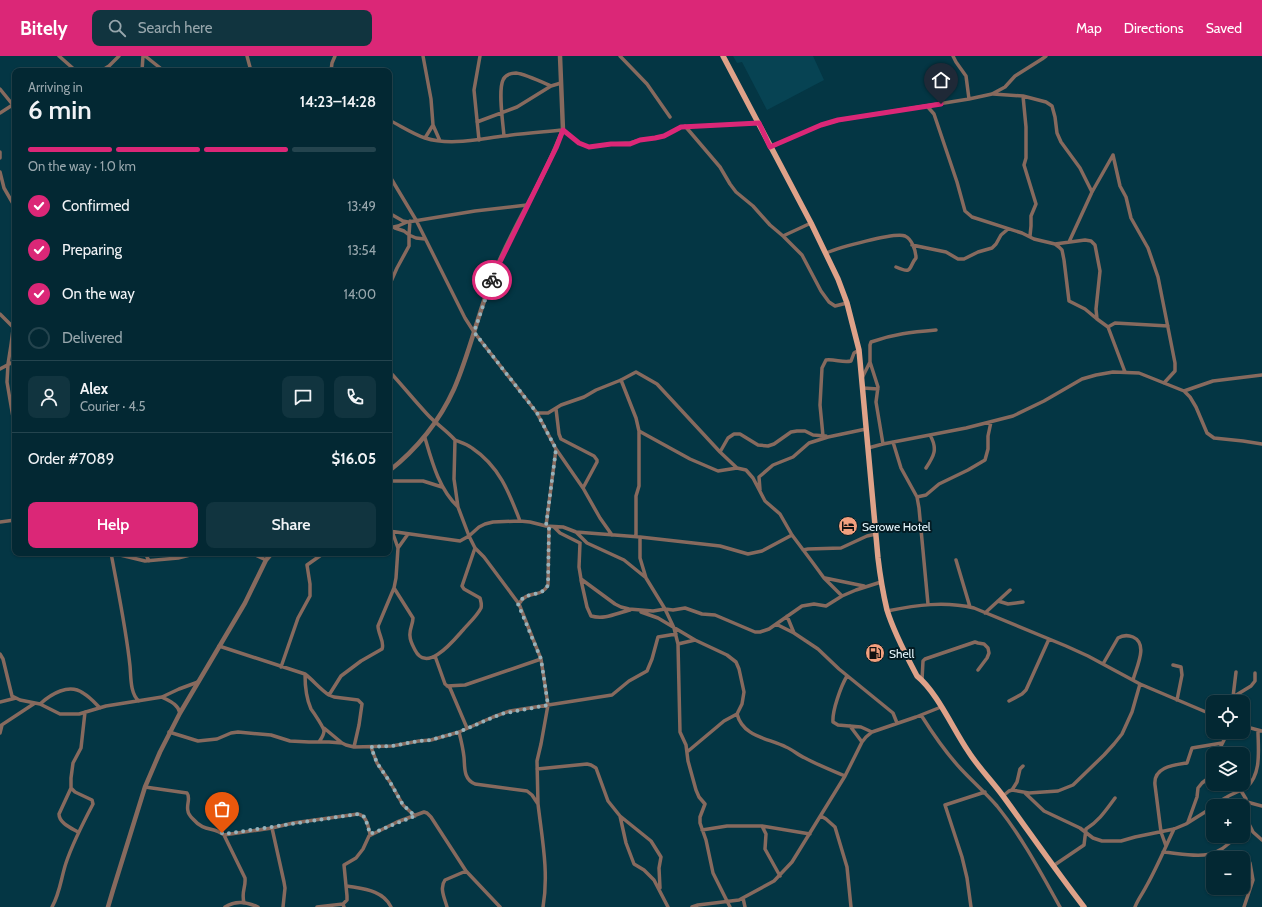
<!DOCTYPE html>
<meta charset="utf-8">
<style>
:root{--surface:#032833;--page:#11343f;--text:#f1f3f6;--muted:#97a6ac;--line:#24444e;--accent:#db2777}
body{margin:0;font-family:Cabin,sans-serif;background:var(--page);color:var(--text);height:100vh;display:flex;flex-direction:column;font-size:15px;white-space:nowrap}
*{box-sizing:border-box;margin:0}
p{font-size:13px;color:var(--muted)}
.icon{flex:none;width:22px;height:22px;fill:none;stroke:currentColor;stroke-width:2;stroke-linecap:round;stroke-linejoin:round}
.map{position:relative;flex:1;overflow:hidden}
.details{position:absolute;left:12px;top:12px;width:380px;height:488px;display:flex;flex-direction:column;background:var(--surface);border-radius:8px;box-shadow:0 1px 3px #0004,0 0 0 1px var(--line)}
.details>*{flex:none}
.controls{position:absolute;left:1206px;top:639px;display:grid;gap:8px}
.controls a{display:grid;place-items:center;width:44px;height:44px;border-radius:8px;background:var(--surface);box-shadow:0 1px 3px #0004,0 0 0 1px var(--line);font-size:20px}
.pin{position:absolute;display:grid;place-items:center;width:34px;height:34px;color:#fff;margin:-41px -17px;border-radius:50% 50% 50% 0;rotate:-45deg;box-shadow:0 0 4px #0007}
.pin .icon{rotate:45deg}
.courier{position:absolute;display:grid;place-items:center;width:40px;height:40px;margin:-20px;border:3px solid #db2777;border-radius:50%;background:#fff;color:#222;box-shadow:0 1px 5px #0007}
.head em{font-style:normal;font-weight:600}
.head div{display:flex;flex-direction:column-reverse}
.head{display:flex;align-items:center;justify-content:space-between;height:68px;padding:0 16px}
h1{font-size:26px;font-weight:600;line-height:30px}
.bar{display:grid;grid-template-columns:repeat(4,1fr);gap:6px 4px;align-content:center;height:48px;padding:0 16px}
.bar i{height:5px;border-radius:3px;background:var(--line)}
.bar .current{background:var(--accent)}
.bar p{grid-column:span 4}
.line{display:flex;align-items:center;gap:10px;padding:0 16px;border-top:1px solid var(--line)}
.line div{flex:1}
.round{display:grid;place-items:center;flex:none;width:42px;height:42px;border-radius:8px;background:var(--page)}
ol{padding:0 16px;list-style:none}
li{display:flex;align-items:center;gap:12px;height:44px}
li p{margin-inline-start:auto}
li .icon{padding:4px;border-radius:50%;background:var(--accent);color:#fff;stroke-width:4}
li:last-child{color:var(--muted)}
li i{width:22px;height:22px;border:2px solid var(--line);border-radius:50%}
.button{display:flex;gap:8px;margin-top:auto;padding:8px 16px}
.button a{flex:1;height:46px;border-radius:8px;background:var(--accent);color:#fff;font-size:16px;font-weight:600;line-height:46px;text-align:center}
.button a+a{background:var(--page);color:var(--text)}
header{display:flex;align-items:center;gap:24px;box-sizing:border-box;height:56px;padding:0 20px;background:var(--accent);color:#fff}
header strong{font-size:19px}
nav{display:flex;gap:22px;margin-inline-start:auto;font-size:14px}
.search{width:280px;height:36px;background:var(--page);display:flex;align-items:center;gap:10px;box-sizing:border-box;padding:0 14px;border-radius:8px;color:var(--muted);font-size:15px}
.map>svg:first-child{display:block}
</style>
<header>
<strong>Bitely</strong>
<div class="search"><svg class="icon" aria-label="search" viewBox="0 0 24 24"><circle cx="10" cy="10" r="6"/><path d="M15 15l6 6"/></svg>Search here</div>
<nav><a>Map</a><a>Directions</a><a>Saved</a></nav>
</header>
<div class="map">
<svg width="1262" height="851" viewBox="0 0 1262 851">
<rect width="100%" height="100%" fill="#043644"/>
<path fill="#074353" d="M733,0H813L824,24L767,54L742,6L737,7Z"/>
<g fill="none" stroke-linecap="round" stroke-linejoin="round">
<path stroke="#876a5e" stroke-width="3.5" d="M59,0L76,15
M145,0L164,15
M247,0L251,15
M423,0L431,43L433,69L440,85
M620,0L647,28L670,61
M953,0L956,6L966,20L969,43
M101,15L109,10L119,0
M142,15L143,0
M331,15L332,7L335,0
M0,33L13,49
M993,38L1023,40L1046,46L1052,50L1055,61L1057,77L1061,86L1080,112L1092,136
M1023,40L1026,71V102L1024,109L1036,148L1031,160V170L1030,180
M927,50L934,58L957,126L965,155L972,161L1022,177L1034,183L1055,188L1059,191L1062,194L1064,204L1069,245L1085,253L1097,263L1108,271L1125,316
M0,57L14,48
M389,64C401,70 413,78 425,82C450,90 479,83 504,80C524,77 543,76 563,74L579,87L589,91L611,88L630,87L640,84L655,82L664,80L681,71L759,67
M477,66L517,51L551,30L561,27
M685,70L720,111L730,128L736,136L753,150L770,169L783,180L802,199L821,235L829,246L835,250L847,247
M504,80C503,67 498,35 503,24C505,19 511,17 516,17C525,18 542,26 551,30
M425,82L433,69
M479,84L474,34L480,0
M770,91L821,69L839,64L969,43L992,38L1005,31L1015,20L1042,3L1046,0
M0,96V102
M1113,99L1120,130L1126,141L1131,162L1148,192L1158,221L1175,307V315L1164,327
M0,116L4,132L15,151
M389,119L416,164L465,262L474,276L537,357L556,393L583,432L600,462L612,479
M389,157L403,165L408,166L475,155L527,149
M389,172L398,170L407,166
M395,172L404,175L409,179
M409,179L410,165
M783,180L811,167
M1069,186L1092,136L1113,99
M1055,188L1085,184L1091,185L1095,189L1100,215L1096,253L1097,263
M912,189L946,196L958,203H964L978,196L992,192L996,188L1001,179L1008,173
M826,197C838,192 894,176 905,180C912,183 916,195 916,202C908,211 914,219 896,211
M389,230L397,212L409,190V179L416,182L425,183
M0,258L13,271
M15,258L11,289L8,308L7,326L15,373
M1108,271L1115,267L1168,270
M11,289L15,294
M0,313L15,305
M389,315C402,329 414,344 427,358C435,367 446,374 455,384L454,423L458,451L469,480L475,492L484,501L519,548L541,603L548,649L541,688L537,705L538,748L532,739L527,735L475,728C463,723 465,711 464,701C463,692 461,684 459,676
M862,322L870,306
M621,324L636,362L639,375V430L636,440V480
M863,332L878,333
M1184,335L1213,325L1262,319
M556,353L559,378L561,383L594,400L597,404V406L583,432
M537,357H548L561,349L584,341L596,334L621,324L636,316L657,328L720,396L737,412L746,414L753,422L765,445L780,458L792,479L813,507L824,522L842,540L856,534L881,526
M639,375L690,403L718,415L737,412
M823,380L820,349L822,312L826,304C835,303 843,307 851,305L854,297L859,294
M425,382C432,406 439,433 458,451
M455,384C460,386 467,388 472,392C499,410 509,436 520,465
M893,386L901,412L917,441L919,452L928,548
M883,388L876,346L878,331L870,306V289L871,286C893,278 912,276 936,274
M868,392L883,388L966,372L1013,360L1044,345L1082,323L1096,319L1113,316L1139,317L1184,335L1190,341L1196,351L1207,377L1214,382L1243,385L1262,388
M720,396L728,382L734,378H740L758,389L768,390L774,388L791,376L797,375H805L813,379L826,380
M926,412C934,400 938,393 930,379
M389,425H423L442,431
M760,434L759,421L773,409L793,401L809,387L828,381L866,373
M917,441L926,439L939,428L968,414L985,404L988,393V380L991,366
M0,466L15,464
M546,470L556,393
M554,471L560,477L580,487
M389,475L460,485L469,480L479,471L485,468L493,466L520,465L530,466L546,470L563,471L576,476L640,481L720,490L748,498L762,495L792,479
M576,476L587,487L624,504L645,521
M640,481V502L646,522L665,553L674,572L678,588L680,676L686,689L688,705L696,734L699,741L705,748L700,761V767L706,784L713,817L730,851
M580,487L579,511L581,523L615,548L621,551L629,553L653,555L665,553L673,554L685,552L702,558L715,559L755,576H760L769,573L802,550L814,548L826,550L842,540
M398,492L408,478
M803,494L808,493L841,492L867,480L876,478
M111,497C118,535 126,572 130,610C131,620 130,638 139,645
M112,497L145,505L178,502L198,497
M145,497L149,505
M251,497L266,504
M956,504L970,551
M825,522L864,530
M581,524L587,551L591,560C605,564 617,557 630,554
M394,532L413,562C413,568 409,574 410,580C410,585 413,590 415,594C427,618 454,584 463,574C469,567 477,560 481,552C482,548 481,546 480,542L464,533L462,530L475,492
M998,545L1008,548L1023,546
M519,548C527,533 541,543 548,529L549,471
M887,555C917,549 944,545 974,552L1066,590L1088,600L1140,628L1213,659
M641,556L658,562L695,584L727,599L736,606L739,613L744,636L742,648L737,658C743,681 768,682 786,691C793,694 798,699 805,702C818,709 831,714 845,720
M985,557L1010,534
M787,560L794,577L818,593L839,613L893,657L897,667
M776,568L794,577
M678,588L695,584
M219,590L305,618C314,625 320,633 329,639L341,620L361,605L382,593C385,586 378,578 378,570L394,532L396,522L398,492L392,475
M0,598L3,603L12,640L20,644L40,648L60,658H79L106,650L162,641L179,633L198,626
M435,600L445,628L450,632L467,672
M1103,608L1118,582C1123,579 1128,579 1133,581C1149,588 1136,612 1133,624
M1173,609L1181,611L1182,619L1177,644
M281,611L298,562L310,540V528L307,509L324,497
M305,618C305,630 306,642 311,653C314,657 324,672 324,675C324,679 321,683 319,686
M847,620C841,630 832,655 833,666L838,669L861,671L872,676
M922,624L923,605L925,603L975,586L978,587L984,588L988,592L989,597L987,602L978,614
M447,630L465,629L541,603
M329,639L334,641L358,644L362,648L359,669L354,691
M162,641C169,645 178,648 180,657
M1233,641L1251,630L1255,625V617
M1009,645L1022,638L1026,634L1049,583
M0,646L16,642
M1230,646L1233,641L1236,616
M40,648C51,638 69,627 83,637C90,641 95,647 100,652
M921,659C933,678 945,696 961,713C973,726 986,737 997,750C1022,781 1041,817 1060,851
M0,670L35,647
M850,670L862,686
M1243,670L1262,675
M324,672L342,687
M169,676L198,685L217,683L231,677L238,676L271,679L290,685L309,686H329L342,687L346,689L354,691L392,690L419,685L431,684L459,676L493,661L510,655L612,639L629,625L647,615L652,603L658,581L676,578
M0,677L2,669
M371,691L377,707L390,726L403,749L415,760
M687,696L724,665L737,658
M1217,698L1228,676
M537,713L587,708L591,709L596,712L608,745L620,760L626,787L634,808L644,814L654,824L668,851
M1237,728L1246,743L1245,760L1253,776L1262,784
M145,731L187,737C191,742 186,749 188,755C188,758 191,761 193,763C205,777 213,770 224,779L245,822C246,832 241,835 244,847
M71,732L59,758C59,767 71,772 78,776
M1012,734L1017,726L1020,713L1023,710
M1025,737L1044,755L1080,772L1093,782L1102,785H1121L1135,781L1174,773L1186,768L1213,751
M1003,740L1009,735L1012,734L1029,737L1058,735L1073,729L1104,699L1114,688L1122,678L1132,656L1140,628
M1247,746L1262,750
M538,748C542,782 549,817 543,851
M1214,750C1218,747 1222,743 1227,741C1233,737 1241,735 1247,731C1262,717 1258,693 1258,674
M620,760L651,785L661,801L659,812L660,832
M821,760L826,763L835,771L847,811L851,851
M1188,766L1197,741L1198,732L1202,727L1210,721L1213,715
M762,770L766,778L765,793L780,820
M272,772L293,767L358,758C367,760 368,770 370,778
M1243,772L1248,766
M702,774L727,770H762L810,778
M224,779L272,772L284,826L285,832L283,851
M1166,790L1161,776L1155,729C1153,711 1174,709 1187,707L1192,692L1222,687
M1163,796C1193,799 1214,807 1236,780
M1053,810L1084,789L1086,773C1099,765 1106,754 1115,742
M347,830C363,833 383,834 391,851
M743,842L745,851
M52,851C60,837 61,822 66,807C73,786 83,767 93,748L92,744L75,736L71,732V722L73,707L81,692L85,656
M225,851C236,844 246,846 258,851
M317,851L343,848
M344,851L343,848L347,844V840L344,809L356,802L363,793L369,780L397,766L424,756L427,757L431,761L466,815L500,851
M447,851C445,843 439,832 445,824L466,815
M692,851L698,849L739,844L774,825L792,806L845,720L862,686L866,681L872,676L916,661L941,651
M971,851L967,822L962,801L945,749L985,736
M1135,851C1138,843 1143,837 1147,829C1157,811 1165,792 1174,773
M1244,851L1253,824L1250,807"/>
<path stroke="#876a5e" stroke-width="4.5" d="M389,415C417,393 439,366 454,333C471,294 479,252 496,213C514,170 539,131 557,88L563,74L560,0
M108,851L113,834L145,731L160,696L180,657L245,547L266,504L272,497"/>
<path stroke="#dfa289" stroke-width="5.5" d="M723,0L811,167L838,223L847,247L859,294L878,502C880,519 883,537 887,554C894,577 906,599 917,620C937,636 953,673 968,695C978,711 992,725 1003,740C1030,777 1056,815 1084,851"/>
</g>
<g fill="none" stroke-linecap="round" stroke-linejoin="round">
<path stroke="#96b3bc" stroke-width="4" stroke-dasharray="0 7.2" d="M222,777L224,778L358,758L365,761L370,778L415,760L403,749L390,726L377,707L371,691L392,690L419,685L431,684L459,676L501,658L548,649L541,603L518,548C527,533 541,543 548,529L549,471L546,470L556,393L537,357L474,276L492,224"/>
<path stroke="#db2777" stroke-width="5" d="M492,224L496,214L556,92L563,74L579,87L589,91L611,88H630L640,84L655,82L664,80L681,71L759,67L770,91L821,69L838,64L941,48"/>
</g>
<defs>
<g id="hotel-disc" transform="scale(1)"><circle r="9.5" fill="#f2a07e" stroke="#031b23"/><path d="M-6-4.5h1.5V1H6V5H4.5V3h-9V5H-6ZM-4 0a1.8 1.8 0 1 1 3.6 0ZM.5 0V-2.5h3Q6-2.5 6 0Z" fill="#111"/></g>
<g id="fuel-disc" transform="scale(1)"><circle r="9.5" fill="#f2a07e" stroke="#031b23"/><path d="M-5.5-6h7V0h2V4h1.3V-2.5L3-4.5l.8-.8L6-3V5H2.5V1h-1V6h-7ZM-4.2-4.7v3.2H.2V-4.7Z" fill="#111"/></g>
</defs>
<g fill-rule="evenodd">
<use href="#hotel-disc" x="848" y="470"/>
<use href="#fuel-disc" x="875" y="597"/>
</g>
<g text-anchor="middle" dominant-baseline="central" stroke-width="4" stroke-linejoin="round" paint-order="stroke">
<g font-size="12" fill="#e5f6fd" stroke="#031b23" text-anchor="start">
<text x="862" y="470">Serowe Hotel</text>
<text x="889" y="597">Shell</text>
</g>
</g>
</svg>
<div class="controls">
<a><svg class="icon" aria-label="locate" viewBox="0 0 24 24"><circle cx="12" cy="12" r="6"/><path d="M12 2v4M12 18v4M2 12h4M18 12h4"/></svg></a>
<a><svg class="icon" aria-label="layers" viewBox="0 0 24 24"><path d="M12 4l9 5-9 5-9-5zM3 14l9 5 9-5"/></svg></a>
<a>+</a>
<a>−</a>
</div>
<div class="pin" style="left:222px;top:777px;background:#ea580c"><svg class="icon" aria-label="bag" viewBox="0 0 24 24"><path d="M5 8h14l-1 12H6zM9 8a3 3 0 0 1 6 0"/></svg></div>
<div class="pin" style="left:941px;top:48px;background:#1f2937"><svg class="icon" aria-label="home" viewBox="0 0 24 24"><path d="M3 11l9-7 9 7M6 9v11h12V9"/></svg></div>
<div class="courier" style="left:492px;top:224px"><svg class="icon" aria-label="bike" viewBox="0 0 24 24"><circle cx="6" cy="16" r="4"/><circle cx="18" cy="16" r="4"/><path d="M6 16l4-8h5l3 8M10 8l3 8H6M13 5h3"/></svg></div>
<section class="details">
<div class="head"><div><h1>6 min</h1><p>Arriving in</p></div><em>14:23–14:28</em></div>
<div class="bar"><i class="current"></i><i class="current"></i><i class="current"></i><i></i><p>On the way · 1.0 km</p></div>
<ol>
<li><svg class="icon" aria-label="check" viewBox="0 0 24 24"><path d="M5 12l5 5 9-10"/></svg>Confirmed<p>13:49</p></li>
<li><svg class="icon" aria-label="check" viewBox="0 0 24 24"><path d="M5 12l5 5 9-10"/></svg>Preparing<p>13:54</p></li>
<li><svg class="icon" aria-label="check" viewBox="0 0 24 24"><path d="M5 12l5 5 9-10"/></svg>On the way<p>14:00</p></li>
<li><i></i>Delivered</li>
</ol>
<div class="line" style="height:72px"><a class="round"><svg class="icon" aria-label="person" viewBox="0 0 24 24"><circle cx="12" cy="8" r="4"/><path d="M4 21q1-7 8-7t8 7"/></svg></a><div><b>Alex</b><p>Courier · 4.5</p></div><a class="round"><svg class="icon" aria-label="chat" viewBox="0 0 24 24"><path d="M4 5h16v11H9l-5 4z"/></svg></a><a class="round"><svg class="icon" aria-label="phone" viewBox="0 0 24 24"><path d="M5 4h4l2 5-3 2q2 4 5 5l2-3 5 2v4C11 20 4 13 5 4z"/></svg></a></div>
<div class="line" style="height:52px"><div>Order #7089</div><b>$16.05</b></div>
<div class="button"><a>Help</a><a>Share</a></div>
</section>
</div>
